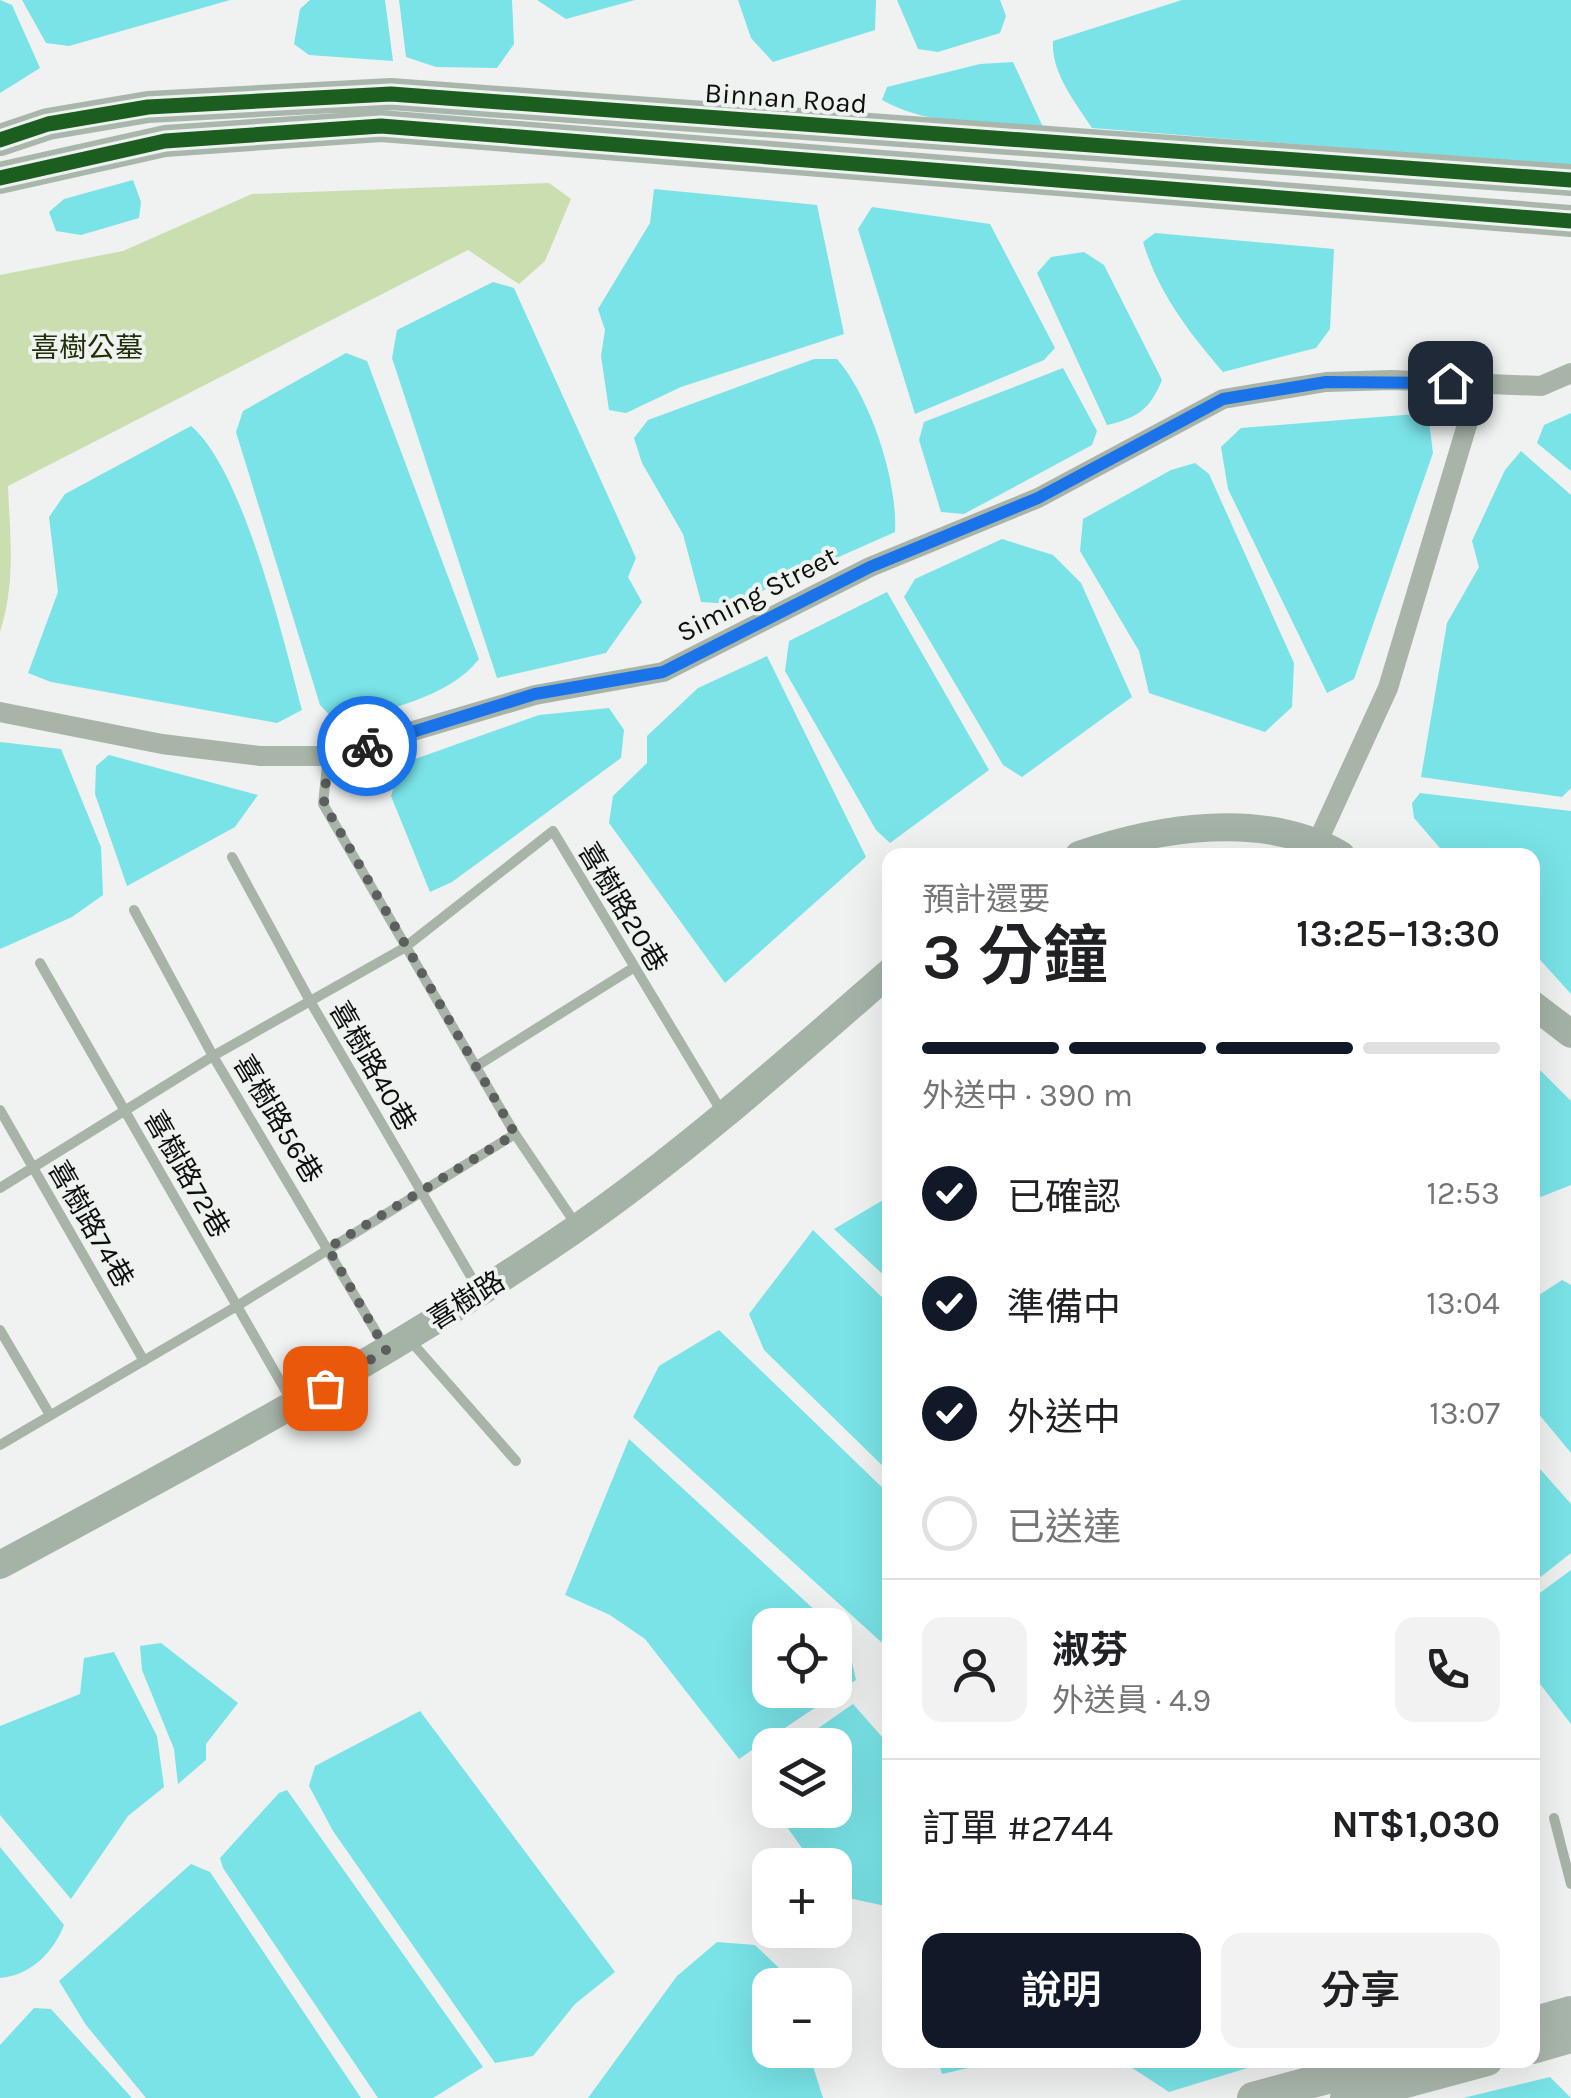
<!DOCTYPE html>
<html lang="zh-TW">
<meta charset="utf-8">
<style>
:root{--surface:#fff;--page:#f2f2f2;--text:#202124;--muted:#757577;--line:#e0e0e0;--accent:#111827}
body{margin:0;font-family:Karla,"Noto Sans TC",sans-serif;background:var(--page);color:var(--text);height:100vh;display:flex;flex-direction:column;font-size:38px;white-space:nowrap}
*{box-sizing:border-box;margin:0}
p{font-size:32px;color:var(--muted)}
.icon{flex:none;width:55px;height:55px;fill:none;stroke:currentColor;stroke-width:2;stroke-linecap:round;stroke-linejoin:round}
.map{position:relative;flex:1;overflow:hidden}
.side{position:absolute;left:882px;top:848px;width:658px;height:1220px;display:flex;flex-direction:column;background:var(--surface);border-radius:20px;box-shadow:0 10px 40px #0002}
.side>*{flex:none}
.fabs{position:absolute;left:752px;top:1608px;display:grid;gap:20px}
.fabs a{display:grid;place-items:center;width:100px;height:100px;border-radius:20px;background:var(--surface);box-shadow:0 10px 40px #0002;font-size:50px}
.pin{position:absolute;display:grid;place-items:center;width:85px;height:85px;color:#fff;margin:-42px;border-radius:20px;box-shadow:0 5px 15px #0006}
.courier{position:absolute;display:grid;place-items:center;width:100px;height:100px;margin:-50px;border:8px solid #1a73e8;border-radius:50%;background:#fff;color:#222;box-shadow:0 2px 12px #0007}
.overview em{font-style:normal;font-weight:600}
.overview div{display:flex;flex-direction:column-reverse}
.overview{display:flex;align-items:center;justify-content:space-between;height:170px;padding:0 40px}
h1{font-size:65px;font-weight:600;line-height:75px}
.bar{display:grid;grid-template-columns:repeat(4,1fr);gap:15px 10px;align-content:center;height:120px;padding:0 40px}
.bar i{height:12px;border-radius:8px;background:var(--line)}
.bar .on{background:var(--accent)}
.bar p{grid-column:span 4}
.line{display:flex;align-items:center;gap:25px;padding:0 40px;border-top:2px solid var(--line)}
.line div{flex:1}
.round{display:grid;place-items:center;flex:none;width:105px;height:105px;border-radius:20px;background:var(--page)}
ol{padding:0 40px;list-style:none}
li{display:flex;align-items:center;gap:30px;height:110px}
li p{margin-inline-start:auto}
li .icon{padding:10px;border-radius:50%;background:var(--accent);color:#fff;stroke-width:4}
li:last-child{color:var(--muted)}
li i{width:55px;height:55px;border:5px solid var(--line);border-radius:50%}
.primary-button{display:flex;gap:20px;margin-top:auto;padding:20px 40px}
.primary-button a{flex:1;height:115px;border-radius:20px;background:var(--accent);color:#fff;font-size:40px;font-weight:600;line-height:115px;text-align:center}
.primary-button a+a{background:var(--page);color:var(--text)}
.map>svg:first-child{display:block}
</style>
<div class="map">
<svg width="1571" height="2098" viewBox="0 0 1571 2098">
<rect width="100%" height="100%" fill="#eff2f0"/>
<path fill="#cadeb0" d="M549,183L571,199L545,261L519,284L468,250L8,486C10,538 16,581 0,632V275L123,251L252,194Z"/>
<path fill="#79e3e7" d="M0,0L12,5L40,68L0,93Z
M22,0H230L69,46L46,43Z
M310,0H385L393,61L309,55L294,44L300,9Z
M399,0H512L514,44L497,68L436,67L406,57Z
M537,0H635L566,19Z
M738,0H876L875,30L773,62L751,38Z
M897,0H1000L1006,16L1000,33L938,52L918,49Z
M1182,0H1571V166L1092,128C1076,103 1051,73 1053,41Z
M1013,62L1043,127C990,123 930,127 882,100L887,87L980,64Z
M133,180L141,202L139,218L81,235L56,231L49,212L64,199Z
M654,189L817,205L844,334L681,387L626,413L609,410L601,356L605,330L598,309L650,223Z
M872,207L990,224L1055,348L1044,360L915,414L858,229Z
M1155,233L1334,249L1330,329L1316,348L1223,372C1188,331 1159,294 1143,242Z
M1084,252L1104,265L1162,380C1150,409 1138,418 1107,425L1037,273L1051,257Z
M493,282L514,288L636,558L628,577L642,602L606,653L497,678L392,358L397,330Z
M346,353L367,361L479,659C448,699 384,709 338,724L320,705L236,432L243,411Z
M814,359H837C871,398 898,482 895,532L733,604L701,602L683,534L642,463L634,438L648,420Z
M1063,368L1097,431L1092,445L964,514L941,512L919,440L924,422Z
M1428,413L1433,453L1354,679L1327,693L1228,489L1221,447L1241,428Z
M1571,413V471L1537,443L1544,425Z
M191,426C243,469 284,641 302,710L277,723L51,682L28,673L58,592L49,517L65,494Z
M1521,451L1571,495V788L1562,797L1421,777L1447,623L1479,567L1472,541L1505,470Z
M1195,463L1209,474L1294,663L1292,707L1265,732L1149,693L1139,651L1080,551L1083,519L1171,470Z
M1002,539L1053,555L1081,583L1132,697L1022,777L1003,765L904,597L915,579Z
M887,592L989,770L890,843L876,830L785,671L789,641Z
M767,656L866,857L725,983L609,823L613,796L647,763V736L698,688Z
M609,708L624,730L621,758L452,882L430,892L391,796L401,764L539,715Z
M0,742L61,749L101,847L103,895L72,917L0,949Z
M109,755L258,795L235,827L127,886L95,794L96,766Z
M1420,793L1571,811V994L1533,952L1532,855H1446L1414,818L1412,803Z
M1533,1063L1571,1101V1185L1533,1200Z
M890,1196V1281L834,1229Z
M813,1230L890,1305V1473L764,1350L749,1314Z
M1562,1280L1571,1285V1453L1533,1407V1299Z
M719,1330L890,1495V1650L633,1417L659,1366Z
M629,1439L831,1625H770V1690H835V1629L847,1639L856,1680L739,1759L645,1639L610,1615L565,1595Z
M1533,1461L1571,1504V1553L1533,1583Z
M1571,1570V1724L1533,1675V1598Z
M161,1643L238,1703L206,1744V1760L178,1784L174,1749L142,1670L140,1646Z
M114,1652L157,1736L164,1787L128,1816L71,1899L0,1815V1726L80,1694L84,1658Z
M853,1704L890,1746V1907L835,1895V1865H814L775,1810H835V1745H794Z
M420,1711L615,1972L575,2004L533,2056L495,2063L333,1831L309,1786L315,1766Z
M287,1790L483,2067L433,2098H378L223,1868L220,1858L279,1793Z
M0,1847L64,1925C53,1953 31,1975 0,1978Z
M191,1864L210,1872L361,2098H146L86,2025L59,1981Z
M717,1942L755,1945L779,1968L784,1985H770V2050H808L823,2098H588L677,1976Z
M34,2008L51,2009L132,2098H0V2045Z
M938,2060H1004L942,2074Z
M1120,2060H1274L1169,2092Z
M1550,2077L1571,2098H1463Z"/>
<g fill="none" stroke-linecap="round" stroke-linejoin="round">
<path stroke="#a8b4a8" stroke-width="10" d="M328,756L323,804L515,1134L577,1226
M232,857L310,1001L480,1292
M134,910L213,1056L385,1347
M40,963L291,1400
M475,1067L633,968
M0,1110L144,1361
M0,1188L213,1056L404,948L553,831L723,1114
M0,1330L50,1415
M408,1338L516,1461
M0,1445L237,1306L515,1134
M1554,1818L1571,1884"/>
<path stroke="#a8b4a8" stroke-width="20" d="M0,712L162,744L260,756H328L535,695L663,672L870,567L1038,498L1223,399L1326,382L1392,380L1541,386L1571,373
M1317,843L1388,688L1479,385"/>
<path stroke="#a5b2a6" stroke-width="28" d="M1079,855C1159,827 1264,810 1341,855
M1532,1004L1571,1034
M0,1565C195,1460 391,1356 574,1230C685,1153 788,1061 890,972"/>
<path stroke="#a9b6ab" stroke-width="32" d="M0,140L48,124L148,107L391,94L1571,180
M0,178L165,141L381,126L1571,221
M1532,2023L1571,2012
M1532,2048L1571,2037
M1253,2098L1394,2060
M1346,2098L1487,2060"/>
<g stroke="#eef3f0" stroke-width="21">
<path id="cycleway" d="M0,140L48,124L148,107L391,94L1571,180
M0,178L165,141L381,126L1571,221"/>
</g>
<use href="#cycleway" stroke="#1b5e20" stroke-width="15"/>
</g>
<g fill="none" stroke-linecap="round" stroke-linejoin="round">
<path stroke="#5d5f5e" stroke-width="10" stroke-dasharray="0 18" d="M325,1388L386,1350L328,1248L515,1134L324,804L328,756L367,746"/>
<path stroke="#1a73e8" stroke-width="12" d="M367,746L535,694L663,672L870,567L1038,498L1223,399L1326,382L1450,383"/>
</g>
<g text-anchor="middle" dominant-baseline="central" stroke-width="8" stroke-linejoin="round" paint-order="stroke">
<g font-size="28" fill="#0e100f" stroke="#eef3f0">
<text transform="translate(786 98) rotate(4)">Binnan Road</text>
<text transform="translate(757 594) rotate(-27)">Siming Street</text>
<text transform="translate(623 907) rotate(59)">喜樹路20巷</text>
<text transform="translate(373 1066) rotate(60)">喜樹路40巷</text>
<text transform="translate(278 1119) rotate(59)">喜樹路56巷</text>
<text transform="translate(187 1174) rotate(60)">喜樹路72巷</text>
<text transform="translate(91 1224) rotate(60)">喜樹路74巷</text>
<text transform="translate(466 1300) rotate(-32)">喜樹路</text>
</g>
<g font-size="28" fill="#212f09" stroke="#eef3f0">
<text x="87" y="347">喜樹公墓</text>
</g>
</g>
</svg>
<div class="fabs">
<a><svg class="icon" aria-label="locate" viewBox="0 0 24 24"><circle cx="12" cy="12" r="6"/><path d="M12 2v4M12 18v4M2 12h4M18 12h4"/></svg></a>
<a><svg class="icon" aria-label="layers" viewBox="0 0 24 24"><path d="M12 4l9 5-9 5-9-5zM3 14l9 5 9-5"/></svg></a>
<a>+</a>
<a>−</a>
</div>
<div class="pin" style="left:325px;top:1388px;background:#ea580c"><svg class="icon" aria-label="bag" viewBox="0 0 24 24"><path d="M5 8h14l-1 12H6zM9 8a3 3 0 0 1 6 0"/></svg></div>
<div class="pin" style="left:1450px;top:383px;background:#1f2937"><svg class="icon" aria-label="home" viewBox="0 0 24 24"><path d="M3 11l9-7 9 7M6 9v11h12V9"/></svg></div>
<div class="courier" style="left:367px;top:746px"><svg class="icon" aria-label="bike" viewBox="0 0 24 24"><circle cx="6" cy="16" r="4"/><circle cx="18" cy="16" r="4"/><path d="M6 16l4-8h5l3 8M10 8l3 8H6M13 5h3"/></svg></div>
<section class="side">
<div class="overview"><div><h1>3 分鐘</h1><p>預計還要</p></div><em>13:25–13:30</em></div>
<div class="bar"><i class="on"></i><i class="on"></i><i class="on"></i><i></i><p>外送中 · 390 m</p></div>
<ol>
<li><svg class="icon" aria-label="check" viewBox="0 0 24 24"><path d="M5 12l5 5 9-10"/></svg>已確認<p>12:53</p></li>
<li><svg class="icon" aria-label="check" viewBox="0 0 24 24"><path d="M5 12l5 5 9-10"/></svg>準備中<p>13:04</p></li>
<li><svg class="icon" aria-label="check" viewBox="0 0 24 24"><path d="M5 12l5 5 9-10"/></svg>外送中<p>13:07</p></li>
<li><i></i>已送達</li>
</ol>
<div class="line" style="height:180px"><a class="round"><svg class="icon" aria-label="person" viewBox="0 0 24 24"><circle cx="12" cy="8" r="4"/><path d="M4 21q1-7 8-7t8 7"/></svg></a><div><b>淑芬</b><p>外送員 · 4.9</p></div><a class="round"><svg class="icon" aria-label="phone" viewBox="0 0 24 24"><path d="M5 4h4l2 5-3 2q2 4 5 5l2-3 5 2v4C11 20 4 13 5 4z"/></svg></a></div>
<div class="line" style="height:130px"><div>訂單 #2744</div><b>NT$1,030</b></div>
<div class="primary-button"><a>說明</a><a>分享</a></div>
</section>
</div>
